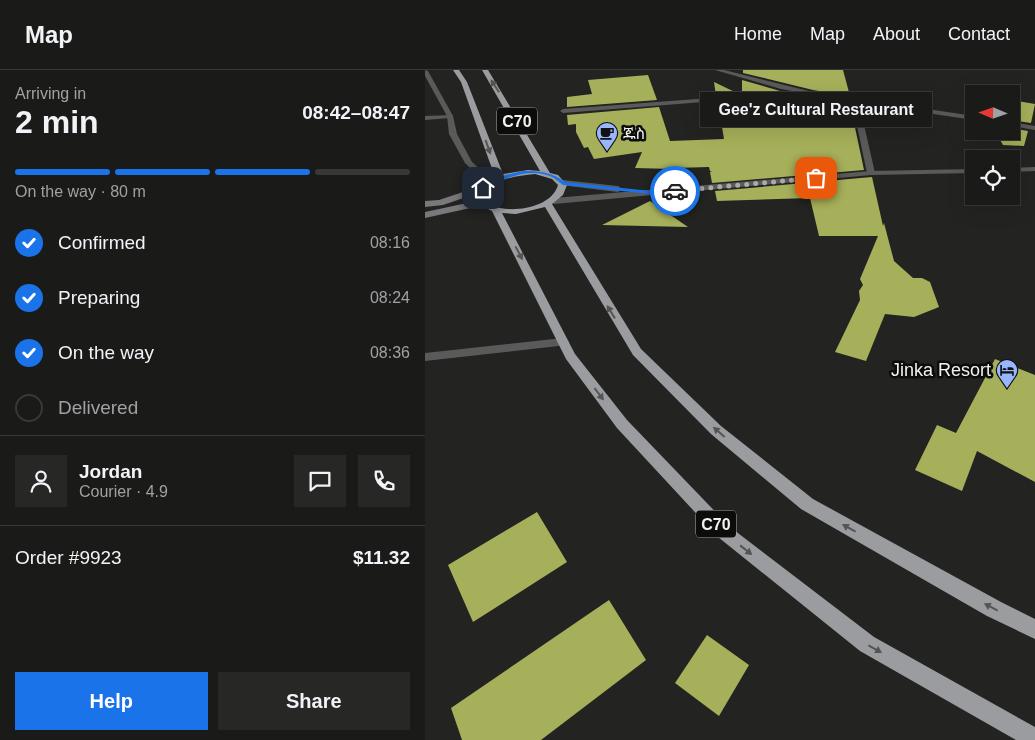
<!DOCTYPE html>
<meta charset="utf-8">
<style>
:root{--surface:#1a1a19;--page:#272726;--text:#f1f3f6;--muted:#9fa1a2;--line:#383838;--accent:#1a73e8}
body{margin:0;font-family:Helvetica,"Noto Sans Ethiopic",sans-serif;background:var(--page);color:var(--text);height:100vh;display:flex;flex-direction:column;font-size:19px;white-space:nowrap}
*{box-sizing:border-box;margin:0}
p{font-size:16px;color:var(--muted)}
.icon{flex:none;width:28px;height:28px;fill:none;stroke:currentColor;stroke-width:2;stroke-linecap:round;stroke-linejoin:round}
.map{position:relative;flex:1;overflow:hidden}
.panel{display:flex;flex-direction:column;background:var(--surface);width:425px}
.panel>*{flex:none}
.needle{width:32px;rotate:272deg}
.controls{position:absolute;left:540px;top:15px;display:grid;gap:10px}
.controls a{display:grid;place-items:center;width:55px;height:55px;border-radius:0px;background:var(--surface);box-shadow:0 5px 20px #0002,0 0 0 1px var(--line);font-size:25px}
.pin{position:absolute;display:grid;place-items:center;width:42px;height:42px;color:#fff;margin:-21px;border-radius:10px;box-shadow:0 2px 8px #0006}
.courier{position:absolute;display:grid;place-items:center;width:50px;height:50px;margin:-25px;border:4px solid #1a73e8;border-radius:50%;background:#fff;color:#222;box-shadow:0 1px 6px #0007}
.bubble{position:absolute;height:35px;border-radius:0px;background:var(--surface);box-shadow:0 5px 20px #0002,0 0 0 1px var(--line);font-size:16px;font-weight:700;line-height:35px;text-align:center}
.head em{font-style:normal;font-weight:700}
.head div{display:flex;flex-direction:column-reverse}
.head{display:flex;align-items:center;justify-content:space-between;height:85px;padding:0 15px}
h1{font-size:32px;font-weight:700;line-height:38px}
.bar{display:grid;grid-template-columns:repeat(4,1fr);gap:8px 5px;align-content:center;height:60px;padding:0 15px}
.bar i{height:6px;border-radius:4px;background:var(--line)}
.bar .active{background:var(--accent)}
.bar p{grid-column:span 4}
.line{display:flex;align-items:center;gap:12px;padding:0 15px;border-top:1px solid var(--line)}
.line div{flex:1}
.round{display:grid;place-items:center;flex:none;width:52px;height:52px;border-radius:0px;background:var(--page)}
ol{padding:0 15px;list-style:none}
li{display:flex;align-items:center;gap:15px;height:55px}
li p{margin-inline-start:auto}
li .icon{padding:5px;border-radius:50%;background:var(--accent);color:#fff;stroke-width:4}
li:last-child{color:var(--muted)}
li i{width:28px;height:28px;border:2px solid var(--line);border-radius:50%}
.cta{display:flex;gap:10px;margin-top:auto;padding:10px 15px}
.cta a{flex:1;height:58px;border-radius:0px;background:var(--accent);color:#fff;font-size:20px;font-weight:700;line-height:58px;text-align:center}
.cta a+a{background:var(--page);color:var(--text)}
header{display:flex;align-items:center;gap:30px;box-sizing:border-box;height:70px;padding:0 25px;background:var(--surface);border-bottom:1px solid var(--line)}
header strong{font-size:24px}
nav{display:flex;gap:28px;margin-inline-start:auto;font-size:18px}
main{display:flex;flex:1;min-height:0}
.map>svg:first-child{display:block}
</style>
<header>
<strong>Map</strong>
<nav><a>Home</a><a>Map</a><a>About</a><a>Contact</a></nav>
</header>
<main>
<section class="panel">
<div class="head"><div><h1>2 min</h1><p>Arriving in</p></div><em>08:42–08:47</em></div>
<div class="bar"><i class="active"></i><i class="active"></i><i class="active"></i><i></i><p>On the way · 80 m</p></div>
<ol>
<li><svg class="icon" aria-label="check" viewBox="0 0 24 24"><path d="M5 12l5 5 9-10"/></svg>Confirmed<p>08:16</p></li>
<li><svg class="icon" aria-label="check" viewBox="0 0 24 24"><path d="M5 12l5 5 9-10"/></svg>Preparing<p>08:24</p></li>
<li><svg class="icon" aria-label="check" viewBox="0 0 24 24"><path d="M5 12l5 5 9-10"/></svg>On the way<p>08:36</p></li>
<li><i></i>Delivered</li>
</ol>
<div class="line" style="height:90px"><a class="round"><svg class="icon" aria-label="person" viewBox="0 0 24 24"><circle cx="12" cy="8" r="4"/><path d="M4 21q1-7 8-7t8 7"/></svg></a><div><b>Jordan</b><p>Courier · 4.9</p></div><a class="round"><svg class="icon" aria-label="chat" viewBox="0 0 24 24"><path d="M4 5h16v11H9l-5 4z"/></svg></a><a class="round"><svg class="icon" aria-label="phone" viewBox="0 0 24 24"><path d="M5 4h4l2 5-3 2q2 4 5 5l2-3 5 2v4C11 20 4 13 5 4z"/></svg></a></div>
<div class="line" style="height:65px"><div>Order #9923</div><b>$11.32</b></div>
<div class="cta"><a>Help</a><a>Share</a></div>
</section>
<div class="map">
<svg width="610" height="670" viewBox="0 0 610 670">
<rect width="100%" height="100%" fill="#232321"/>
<path fill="#a6af59" d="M318,0H418L425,26L388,20L318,3Z
M223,5L232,30L142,37V27L167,24L163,10Z
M317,10L355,21H356L317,24Z
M289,12L314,24L291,26Z
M371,24L425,34L439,100L287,113L285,102L287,101H285L284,97L249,98L248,99L210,98L217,82L169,89L163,77L159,78L151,62V54L143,55L142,45L234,37L245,71L299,69L293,33L368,27Z
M586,30L610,34L606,53L586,50Z
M586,58L603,61L599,76L578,75L570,61H586Z
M447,107L458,156L459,153L469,191L488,208H497L505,212L514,237L489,247L460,244L441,291L410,282L435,230L434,221L438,215L435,209L453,166H394L385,128L292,131L290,121Z
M225,131L263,157L177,155Z
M570,289L610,305V412L552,381L537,421L490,400L512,355L531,363Z
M112,442L142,492L48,552L23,495Z
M184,530L221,590L116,670H37L26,638Z
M282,565L324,595L294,646L250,613Z"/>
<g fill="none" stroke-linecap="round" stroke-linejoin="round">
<path fill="#5a5a5b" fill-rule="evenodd" d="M27,45L28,46L25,48L0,50V46Z
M138,268L142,269L144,272L142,275L0,291V283Z"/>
<path fill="#5a5a5b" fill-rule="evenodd" d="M0,0L3,1L28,46L32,64L47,92L68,111V115H62L40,93L24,64L22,46L0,6Z
M290,0H299L388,22L549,46V50L434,33L450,103L446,105L442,103L427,32L356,19Z
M366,22L369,24L368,25L138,43L135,41L138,39Z
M586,52L610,56V60L586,56Z"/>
<path fill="#5a5a5b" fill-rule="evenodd" d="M610,97V101L586,102V98Z
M549,99V103L446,105L129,134L125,131L129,128L446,101Z
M138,110L193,116L197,119L193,122L135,115V111Z"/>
<path fill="#79797b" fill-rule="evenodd" d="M59,115L63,118L62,120L18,135L0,137V131L14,130Z
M56,130L59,131V135L0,148V142Z"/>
<path fill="#9b9c9f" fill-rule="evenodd" d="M28,0H34L42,12L78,104L103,100L115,101L57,0H63L125,103L133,105L142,115L138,125L127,134L216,279L296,356L388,429L576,532L610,549V569L562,546L376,439L286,364L208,285L120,137L91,144L77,143L150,284L202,350L305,457L449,567L610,657V670H591L435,581L293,467L192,358L141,289L67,141L51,133L52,121L70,107L36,12ZM110,104L127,109L133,115C127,136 94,142 75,138C70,137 65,134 60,132L59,123C72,108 91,106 110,104Z"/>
</g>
<defs><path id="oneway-solid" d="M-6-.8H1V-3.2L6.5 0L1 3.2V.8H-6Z" transform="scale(1.25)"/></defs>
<g fill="#545455">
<use href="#oneway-solid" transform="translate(70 16) rotate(-123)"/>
<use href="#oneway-solid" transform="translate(63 77) rotate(70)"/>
<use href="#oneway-solid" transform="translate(94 183) rotate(62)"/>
<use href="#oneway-solid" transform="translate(186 242) rotate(-122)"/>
<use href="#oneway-solid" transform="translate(174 324) rotate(53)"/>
<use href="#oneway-solid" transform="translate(294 362) rotate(-139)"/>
<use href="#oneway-solid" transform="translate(424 458) rotate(-151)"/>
<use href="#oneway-solid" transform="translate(321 480) rotate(38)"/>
<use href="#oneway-solid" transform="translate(566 537) rotate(-152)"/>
<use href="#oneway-solid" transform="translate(450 579) rotate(29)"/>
</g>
<path fill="#1a73e8" d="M98,101C114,101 127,102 140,112L226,121L250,119L253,121L226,124L138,115C135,113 132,110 129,108C108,96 78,108 60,119L56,118L73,107Z"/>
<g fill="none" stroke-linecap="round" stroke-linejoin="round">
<path stroke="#aaaaa8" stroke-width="5" stroke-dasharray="0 9" d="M250,121L391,108"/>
</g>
<defs>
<g id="cafe-pin" transform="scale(1.125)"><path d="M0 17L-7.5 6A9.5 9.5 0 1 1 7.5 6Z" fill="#98b6fd" stroke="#0c0c0b"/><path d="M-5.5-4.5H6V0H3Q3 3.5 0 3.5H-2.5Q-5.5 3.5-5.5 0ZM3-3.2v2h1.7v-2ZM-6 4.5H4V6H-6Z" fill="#111"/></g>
<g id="hotel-pin" transform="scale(1.125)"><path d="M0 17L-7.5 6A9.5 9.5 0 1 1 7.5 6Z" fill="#98b6fd" stroke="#0c0c0b"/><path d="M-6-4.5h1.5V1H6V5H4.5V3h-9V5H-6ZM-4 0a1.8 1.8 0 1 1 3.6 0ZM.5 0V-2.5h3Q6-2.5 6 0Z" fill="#111"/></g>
</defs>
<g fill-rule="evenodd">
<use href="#cafe-pin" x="182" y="63"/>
<use href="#hotel-pin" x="582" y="300"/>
</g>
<g text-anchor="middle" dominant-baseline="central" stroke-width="5" stroke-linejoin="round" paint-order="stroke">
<g font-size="15" fill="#f2f2f0" stroke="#0c0c0b" text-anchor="start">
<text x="198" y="63">ጁስ</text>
</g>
<g fill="#0c0c0b" stroke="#adadab" stroke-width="1">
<rect x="72" y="37.5" width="40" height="27" rx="4"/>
<rect x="271" y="440.5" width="40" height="27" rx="4"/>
</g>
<g font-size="16" font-weight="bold" fill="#f2f2f0">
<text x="92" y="51">C70</text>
<text x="291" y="454">C70</text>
</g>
<g font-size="18" fill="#f2f2f0" stroke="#0c0c0b" text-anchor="end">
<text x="566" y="300">Jinka Resort</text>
</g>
</g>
</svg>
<div class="controls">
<a><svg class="needle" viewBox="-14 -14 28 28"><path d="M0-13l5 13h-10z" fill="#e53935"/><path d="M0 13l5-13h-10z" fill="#9fa1a2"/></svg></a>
<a><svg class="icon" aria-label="locate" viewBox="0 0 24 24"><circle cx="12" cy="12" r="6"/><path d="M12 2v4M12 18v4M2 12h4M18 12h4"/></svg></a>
</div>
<div class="pin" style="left:391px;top:108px;background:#ea580c"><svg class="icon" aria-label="bag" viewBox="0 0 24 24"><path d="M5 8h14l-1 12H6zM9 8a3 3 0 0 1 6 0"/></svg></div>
<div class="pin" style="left:58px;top:118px;background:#1f2937"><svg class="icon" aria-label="home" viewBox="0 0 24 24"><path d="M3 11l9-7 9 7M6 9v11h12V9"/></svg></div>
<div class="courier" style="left:250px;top:121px"><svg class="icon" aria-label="car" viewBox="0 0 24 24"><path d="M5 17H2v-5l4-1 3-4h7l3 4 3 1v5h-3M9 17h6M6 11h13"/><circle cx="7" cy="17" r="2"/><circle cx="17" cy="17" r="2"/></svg></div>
<div class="bubble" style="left:275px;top:22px;width:232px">Gee'z Cultural Restaurant</div>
</div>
</main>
